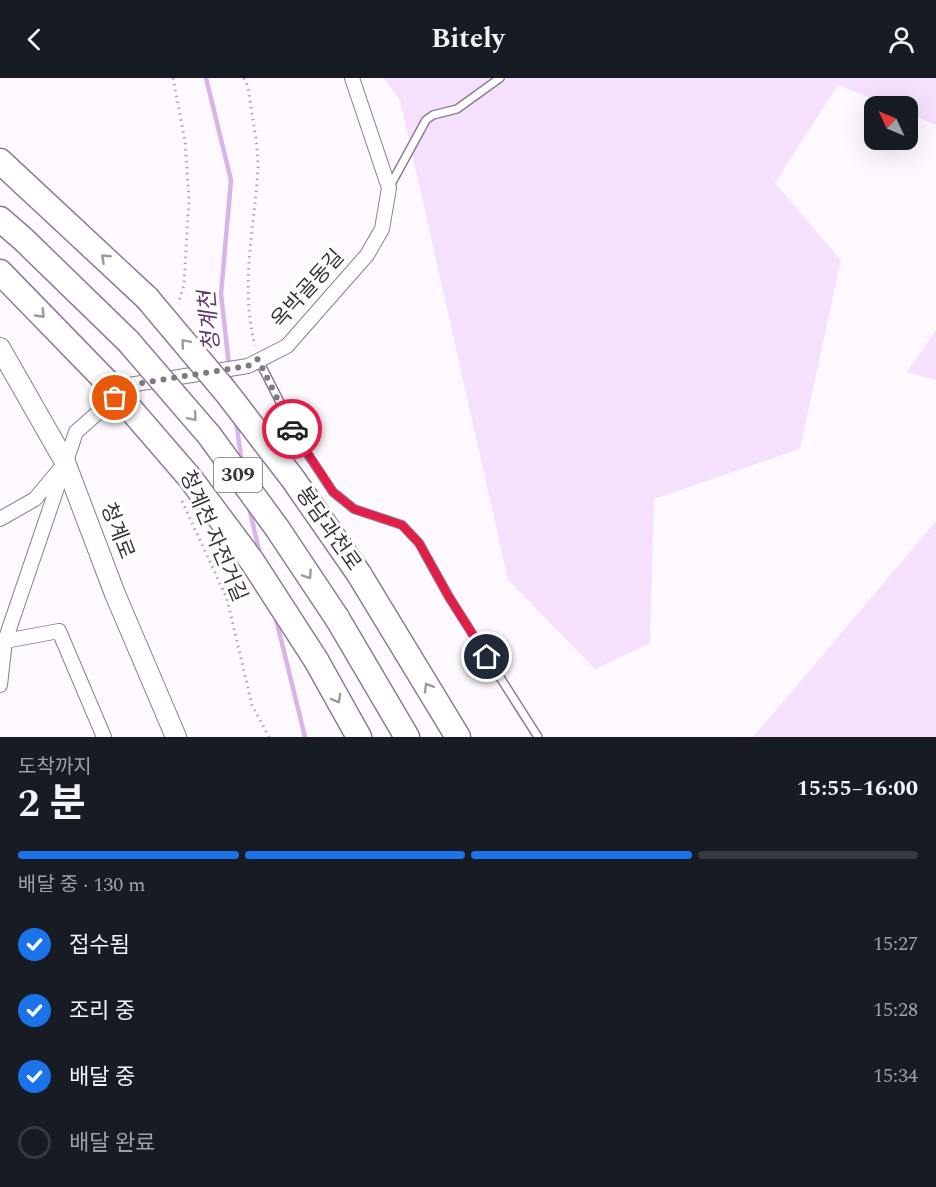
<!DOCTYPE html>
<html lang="ko">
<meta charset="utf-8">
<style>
:root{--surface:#171b24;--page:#20242c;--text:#f1f3f6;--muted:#9ea1a6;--line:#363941;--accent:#1a73e8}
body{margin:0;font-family:Spectral,"Noto Sans KR",serif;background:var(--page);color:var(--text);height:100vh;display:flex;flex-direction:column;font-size:22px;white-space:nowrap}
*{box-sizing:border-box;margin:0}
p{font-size:20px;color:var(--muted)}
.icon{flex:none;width:33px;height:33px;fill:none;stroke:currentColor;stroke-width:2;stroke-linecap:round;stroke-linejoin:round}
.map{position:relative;height:659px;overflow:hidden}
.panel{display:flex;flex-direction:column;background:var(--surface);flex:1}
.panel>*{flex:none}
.needle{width:39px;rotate:314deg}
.controls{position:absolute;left:864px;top:18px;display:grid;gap:12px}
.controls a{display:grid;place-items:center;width:54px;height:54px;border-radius:12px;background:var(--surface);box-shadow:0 6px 24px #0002;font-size:30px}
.pin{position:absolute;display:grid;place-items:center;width:51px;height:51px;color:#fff;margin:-26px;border:3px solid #fff;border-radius:50%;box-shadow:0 2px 6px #0007}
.courier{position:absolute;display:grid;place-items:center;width:60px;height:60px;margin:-30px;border:4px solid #e11d48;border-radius:50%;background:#fff;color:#222;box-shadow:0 2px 8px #0007}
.headline em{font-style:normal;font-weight:700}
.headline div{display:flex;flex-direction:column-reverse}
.headline{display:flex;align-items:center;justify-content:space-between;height:102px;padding:0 18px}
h1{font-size:39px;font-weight:700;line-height:45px}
.bar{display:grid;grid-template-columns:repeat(4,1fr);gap:9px 6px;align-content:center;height:72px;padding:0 18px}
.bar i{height:8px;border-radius:4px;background:var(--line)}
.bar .current{background:var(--accent)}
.bar p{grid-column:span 4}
ol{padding:0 18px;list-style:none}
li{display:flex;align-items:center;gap:18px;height:66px}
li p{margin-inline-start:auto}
li .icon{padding:6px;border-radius:50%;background:var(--accent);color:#fff;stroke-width:4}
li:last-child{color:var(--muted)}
li i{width:33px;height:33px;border:3px solid var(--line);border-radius:50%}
header{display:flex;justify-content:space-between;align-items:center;height:78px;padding:0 18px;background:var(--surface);font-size:27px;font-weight:700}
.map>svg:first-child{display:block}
</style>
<header><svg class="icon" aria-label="back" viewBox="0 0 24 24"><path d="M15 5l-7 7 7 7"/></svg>Bitely<svg class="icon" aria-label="person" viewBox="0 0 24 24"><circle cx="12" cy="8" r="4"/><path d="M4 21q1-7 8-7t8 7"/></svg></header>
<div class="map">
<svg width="936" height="659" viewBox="0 0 936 659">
<rect width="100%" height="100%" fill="#fdf9fe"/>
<path fill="#f5e1fd" d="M383,0H936V47L908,35V28H891L838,7L775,105L841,182L800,371L654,421L650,565L595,591L508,502L400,22Z
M936,252V302L906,294H907Z
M936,443V659H753Z"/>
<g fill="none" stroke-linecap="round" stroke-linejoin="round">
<path stroke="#dab4e8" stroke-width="4.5" d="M206,0L231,102L221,216L231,305
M236,343L242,385
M249,429L260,477
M275,537L305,659"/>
<g stroke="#8e7c95" stroke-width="10">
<path id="lane" d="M390,108L426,42L433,37L457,31L500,0
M258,281L303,369L333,414L354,431L402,447L419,465L449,519L538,659"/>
</g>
<g stroke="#8e7c95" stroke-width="16">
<path id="street" d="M0,441L35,421L60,391
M5,563L59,553L104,659
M0,607L5,563L76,354L129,307L248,288L287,268L367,177L382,151L389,110L352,0"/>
</g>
<g stroke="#8e7c95" stroke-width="22">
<path id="secondary" d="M0,270L65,384L115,516L176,659"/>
</g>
<g stroke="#8e7c95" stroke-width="27">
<path id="highway" d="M0,83L147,220
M0,141L23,161L128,263
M0,194L108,305
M359,496L458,659
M337,540L407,659
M316,582L359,659"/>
</g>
<path stroke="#aea8af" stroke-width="3" stroke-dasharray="1.5 4.5" stroke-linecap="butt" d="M173,0L185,63L189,121L184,207L178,226
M244,0L248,9C251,33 259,70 258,92C254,153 240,207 255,268
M182,423L227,521L252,627L269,659"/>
<use href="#lane" stroke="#fff" stroke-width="7"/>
<use href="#street" stroke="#fff" stroke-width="14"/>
<use href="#secondary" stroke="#fff" stroke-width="20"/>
<use href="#highway" stroke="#fff" stroke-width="24"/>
<g stroke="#8e7c95" stroke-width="27" stroke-linecap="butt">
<path id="highway-bridge" d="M147,220L226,314L293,401L359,496
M128,263L209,357L277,450L337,540
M108,305L190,400L252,483L316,582"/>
</g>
<use href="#highway-bridge" stroke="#fff" stroke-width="24"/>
</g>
<defs><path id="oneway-chevron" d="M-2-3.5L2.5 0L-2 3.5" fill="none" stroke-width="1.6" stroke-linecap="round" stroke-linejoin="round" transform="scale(1.5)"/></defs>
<g stroke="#9d999e">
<use href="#oneway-chevron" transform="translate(105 180) rotate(-137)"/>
<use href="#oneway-chevron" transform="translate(41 236) rotate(46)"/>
<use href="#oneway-chevron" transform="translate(185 265) rotate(-130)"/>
<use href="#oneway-chevron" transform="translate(193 339) rotate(49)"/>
<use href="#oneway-chevron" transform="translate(308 497) rotate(56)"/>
<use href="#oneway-chevron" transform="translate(428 609) rotate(-121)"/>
<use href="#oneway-chevron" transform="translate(337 621) rotate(61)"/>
</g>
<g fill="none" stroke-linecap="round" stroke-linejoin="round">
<path stroke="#7f7881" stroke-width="6" stroke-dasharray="0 10.8" d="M115,320L129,307L248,288L258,281L292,351"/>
<path stroke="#e11d48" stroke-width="8" d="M292,351L333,414L354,431L402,447L419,465L449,519L487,579"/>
</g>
<g text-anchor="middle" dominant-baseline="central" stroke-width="6" stroke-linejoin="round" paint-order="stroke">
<rect fill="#fff" stroke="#767078" stroke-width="1.5" x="214" y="380" width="48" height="34" rx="4.5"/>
<g font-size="20" font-weight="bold" fill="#3b333e">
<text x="238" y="397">309</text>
</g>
<g font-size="21" fill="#3b333e" stroke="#fff">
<text transform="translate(308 211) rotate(-48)">옥박골동길</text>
<text transform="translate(328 451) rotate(55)">봉담과천로</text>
<text transform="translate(117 453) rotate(69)">청계로</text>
<text transform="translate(213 458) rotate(67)">청계천 자전거길</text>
</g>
<g font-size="22" font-style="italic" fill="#653675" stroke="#fff">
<text transform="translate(210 243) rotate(-95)">청계천</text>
</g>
</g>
</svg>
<div class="controls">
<a><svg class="needle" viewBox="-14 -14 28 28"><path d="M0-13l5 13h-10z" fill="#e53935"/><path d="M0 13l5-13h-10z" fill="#9ea1a6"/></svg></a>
</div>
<div class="pin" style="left:115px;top:320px;background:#ea580c"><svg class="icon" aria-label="bag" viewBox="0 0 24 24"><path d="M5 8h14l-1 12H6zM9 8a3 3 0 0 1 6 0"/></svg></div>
<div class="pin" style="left:487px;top:579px;background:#1f2937"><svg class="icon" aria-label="home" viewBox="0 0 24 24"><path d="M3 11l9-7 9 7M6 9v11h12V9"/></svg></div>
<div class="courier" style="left:292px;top:351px"><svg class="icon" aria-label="car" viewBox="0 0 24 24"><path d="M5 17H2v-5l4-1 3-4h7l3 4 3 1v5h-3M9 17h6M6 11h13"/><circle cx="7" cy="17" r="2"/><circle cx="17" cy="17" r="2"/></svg></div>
</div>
<section class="panel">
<div class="headline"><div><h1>2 분</h1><p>도착까지</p></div><em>15:55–16:00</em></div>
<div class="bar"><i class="current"></i><i class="current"></i><i class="current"></i><i></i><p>배달 중 · 130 m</p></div>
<ol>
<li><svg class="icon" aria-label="check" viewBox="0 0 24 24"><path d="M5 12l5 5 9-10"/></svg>접수됨<p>15:27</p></li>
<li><svg class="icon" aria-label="check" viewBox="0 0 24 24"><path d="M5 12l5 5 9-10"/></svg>조리 중<p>15:28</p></li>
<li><svg class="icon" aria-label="check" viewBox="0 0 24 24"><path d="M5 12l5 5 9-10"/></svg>배달 중<p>15:34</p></li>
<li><i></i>배달 완료</li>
</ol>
</section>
